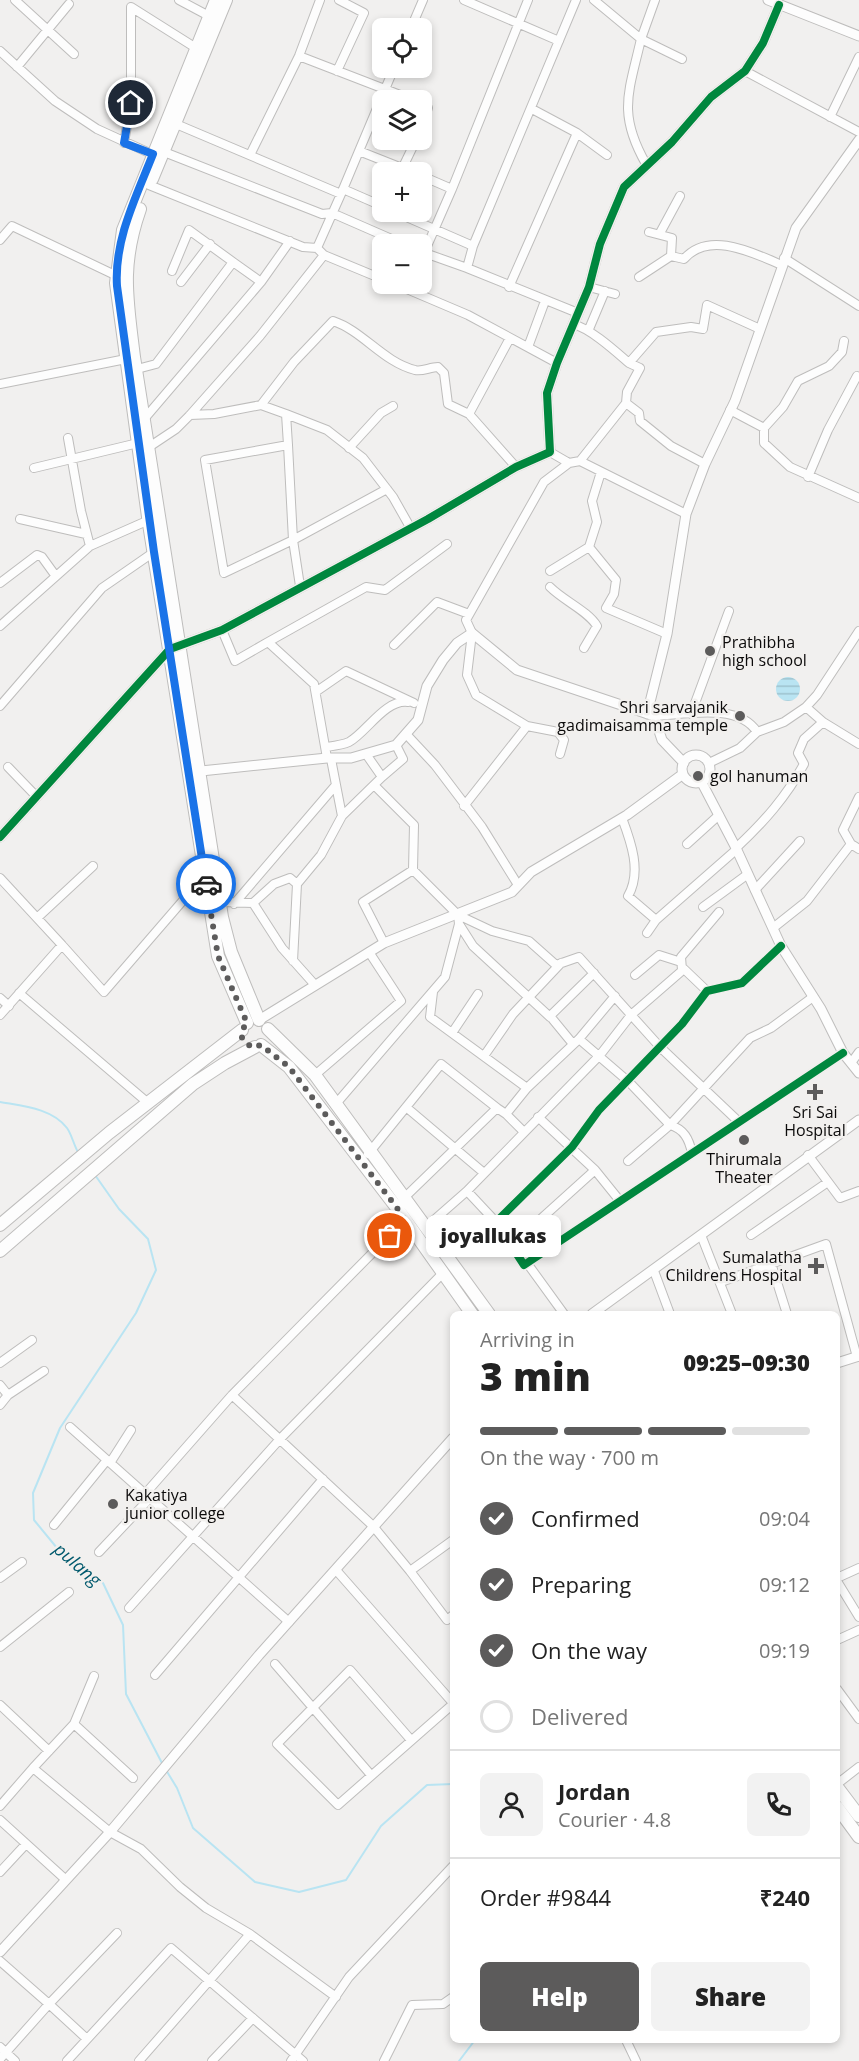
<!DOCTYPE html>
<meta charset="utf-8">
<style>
:root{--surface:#fff;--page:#f2f2f2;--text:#222;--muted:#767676;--line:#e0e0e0;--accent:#5c5b5b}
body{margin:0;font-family:"Open Sans",sans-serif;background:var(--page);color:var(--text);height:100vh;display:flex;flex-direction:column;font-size:22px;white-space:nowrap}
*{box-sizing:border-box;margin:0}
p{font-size:20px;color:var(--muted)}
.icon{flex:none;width:33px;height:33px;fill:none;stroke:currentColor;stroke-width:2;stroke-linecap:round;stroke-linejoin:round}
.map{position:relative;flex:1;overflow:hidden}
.sheet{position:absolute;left:450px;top:1311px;width:390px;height:732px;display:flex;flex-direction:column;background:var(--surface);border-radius:9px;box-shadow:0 3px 9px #0003}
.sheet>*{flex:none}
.fabs{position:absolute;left:372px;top:18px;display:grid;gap:12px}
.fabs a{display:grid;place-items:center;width:60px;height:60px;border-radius:9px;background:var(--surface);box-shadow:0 3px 9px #0003;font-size:30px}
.pin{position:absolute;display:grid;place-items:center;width:51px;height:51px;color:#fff;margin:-26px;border:3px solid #fff;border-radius:50%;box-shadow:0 2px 6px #0007}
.courier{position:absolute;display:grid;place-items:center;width:60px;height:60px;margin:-30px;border:4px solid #1a73e8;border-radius:50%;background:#fff;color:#222;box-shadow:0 2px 8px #0007}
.bubble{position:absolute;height:42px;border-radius:9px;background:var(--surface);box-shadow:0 3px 9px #0003;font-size:20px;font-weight:800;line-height:42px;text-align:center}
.overview em{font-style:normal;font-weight:800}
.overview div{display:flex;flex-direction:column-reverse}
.overview{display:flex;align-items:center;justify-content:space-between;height:102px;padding:0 30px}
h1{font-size:39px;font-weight:800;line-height:45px}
.bar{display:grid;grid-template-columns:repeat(4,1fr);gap:9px 6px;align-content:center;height:72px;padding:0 30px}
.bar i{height:8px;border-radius:4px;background:var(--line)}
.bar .selected{background:var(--accent)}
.bar p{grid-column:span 4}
.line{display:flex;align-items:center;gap:15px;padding:0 30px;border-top:2px solid var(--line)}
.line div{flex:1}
.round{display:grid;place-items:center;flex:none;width:63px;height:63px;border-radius:9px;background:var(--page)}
ol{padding:0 30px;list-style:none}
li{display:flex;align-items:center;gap:18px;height:66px}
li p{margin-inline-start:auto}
li .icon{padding:6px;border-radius:50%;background:var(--accent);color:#fff;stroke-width:4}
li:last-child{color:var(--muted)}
li i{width:33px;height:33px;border:3px solid var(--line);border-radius:50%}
.primary-button{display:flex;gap:12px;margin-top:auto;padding:12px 30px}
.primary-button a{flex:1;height:69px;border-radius:9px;background:var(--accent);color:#fff;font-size:24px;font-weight:800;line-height:69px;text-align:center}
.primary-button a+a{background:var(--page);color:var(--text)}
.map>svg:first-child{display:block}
</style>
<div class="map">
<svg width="859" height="2061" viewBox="0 0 859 2061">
<defs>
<pattern id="water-rules" width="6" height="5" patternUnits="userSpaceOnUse" patternTransform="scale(1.5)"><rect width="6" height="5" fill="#b9e4f2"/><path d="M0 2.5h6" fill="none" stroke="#9ec2ce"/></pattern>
</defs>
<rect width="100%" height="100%" fill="#f1f0ef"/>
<path fill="url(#water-rules)" d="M776 689a12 12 0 1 1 24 0a12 12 0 1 1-24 0Z"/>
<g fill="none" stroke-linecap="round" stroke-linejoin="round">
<path stroke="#b9e4f2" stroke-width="2" d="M0,1102C22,1106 52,1108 67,1128C72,1135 74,1146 79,1154
M95,1175L119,1209L148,1239L156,1270L136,1313L60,1428L33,1493L34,1520L57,1548L103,1583L123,1625L126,1694L163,1765
M166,1770L177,1788L193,1828L255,1882L299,1892L346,1880L381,1826L427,1785L453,1784
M459,2061L475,2040"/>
<g stroke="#bebdbc" stroke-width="10">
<path id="minor" d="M15,0L74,54
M179,0L209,16
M464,0L559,41
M594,0L641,39L655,0
M411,28L423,0
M0,51L55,101L97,129L156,156
M299,56L413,100
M17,67L69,4
M337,71L364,13L339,0
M745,71L859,132
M422,104L428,108L422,126
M532,109L577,133
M830,117L859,57
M176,124L341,194L359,151L412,172
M124,143L131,103V7L196,48
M159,150L322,214L332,213L403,244
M359,151L394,68
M250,155L299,56L320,0
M646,164C617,113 629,92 641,39L682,59
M402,169L416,140
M422,176L452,189L424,253
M149,185L303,247L317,248L324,255L382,279
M343,189L382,206
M452,189L528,0
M395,212L473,246L467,268
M649,232L672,238L671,256
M660,233L680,196
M0,240L12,226L117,276
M473,246L576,0
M317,248L341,194
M422,252L467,268L578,313
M784,258L859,306
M172,271L189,230L233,262
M639,277L671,256L684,259C709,230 753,253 782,265
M181,282L210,244
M395,284L468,315L557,363
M509,287L577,133L607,155
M589,287L615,294
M573,324C591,329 614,350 629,363L656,332L691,327L703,329L707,305L760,329
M589,329L605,291
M528,347L545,301
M137,369L156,364L233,262L261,282
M0,384L131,358
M626,403L639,413L640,421L671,446L705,464
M261,405L286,414
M730,410L764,428V443L790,467L859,498
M469,414L516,467
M190,415L214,414L261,405L294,362L333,321C363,331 383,362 415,370C422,372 430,367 438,367L444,373L448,404L469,414L510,338
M145,418L261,282L290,241
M764,428L783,407L798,381L829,366L842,352L844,341
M68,438L81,511L90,546
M288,445L286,414L327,430L363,458L393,497L410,527
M149,447L176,429L190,415L260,336L324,255
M349,448L381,413L393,406
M550,452L569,463L580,461L686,514
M580,461L626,403L627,392L640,368L629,363
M34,468L138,443
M601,472L592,501L597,522L589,547L616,580L614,594L606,608L667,634
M808,477L828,430L857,376
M20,519L86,534
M550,571L589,547
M0,583L37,555L42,557L55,575
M300,586L293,540L288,445L205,460L224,573L293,540L387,489
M550,587C564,601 588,611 597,626L584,648
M0,626L90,546L149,520
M222,630L235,661L268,642
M394,645L437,602L469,614
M317,691L346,671L414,703
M0,706L102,588L154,552
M691,714L729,611
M654,716C683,715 738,702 757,732
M823,722L859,744
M527,726L558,732L564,740L560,754
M406,734L435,765L482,827L518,885
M326,747C333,746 342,745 349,742C367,732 385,699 408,702
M327,758L314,684L268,642L366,587L385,590L447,544
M709,763L740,748L757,732L784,722L806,707L817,695L859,631
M8,767L36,796
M382,777L403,759L396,745
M374,785L414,825L413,870L363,902L384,943
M464,806L527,726L476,695L467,675L472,633L466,620L544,482L569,463
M342,816L382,777L366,754
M622,818C631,842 642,872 628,896L656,920L647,933
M687,844L719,815
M851,844L843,830L859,797
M736,848C764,822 786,797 804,764L798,753L804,739L823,722L806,707
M413,870L458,915L492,931L529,941L556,965L579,957L660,1047L739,1122
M0,878L62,945
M297,884L321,855L342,816L331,759
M755,890L800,841
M221,902L253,903L282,948L315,985
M253,903L274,884L290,878L297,884L293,961
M234,904L335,786
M703,907L748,874
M37,918L93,866
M656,920L737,849
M459,924L473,946L550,1017
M773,928L807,901L851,844L859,849
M781,946L742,983L707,991L682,1024L599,1110L572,1147L496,1222L524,1265L843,1053
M682,970L681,957L719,912
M635,975L659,955L681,962
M433,992L430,1017L527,1088
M19,993L147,1102
M0,998L9,1006
M0,1015L62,945L104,992L205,875
M452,1033L478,994
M579,1039L629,1082L670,1125C684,1129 689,1139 692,1153
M573,1044L550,1016L594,973
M484,1056L513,1014L561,963
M851,1063L859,1052
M315,1075L401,1001L369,952
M335,1105L445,977L459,924L458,915
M406,1107L484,1173
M506,1114L524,1132
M538,1117L595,1170L620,1201
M368,1154L441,1064L497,1108
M808,1155L840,1198L859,1191
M628,1161L670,1125L750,1038L771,1028L813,997
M467,1191L496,1222
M404,1198L497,1108L506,1114L527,1088L579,1039L615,996
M533,1226L595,1170
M426,1227L467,1191L600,1055L631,1015L684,969L707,991
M701,1235L732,1314
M751,1235L828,1182
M527,1263L564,1314
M771,1263L787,1314
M654,1271L670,1314
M721,1282L826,1244L857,1357
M0,1363L32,1340
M0,1385L8,1395
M232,1395L373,1526L410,1571
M0,1405L8,1395L44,1371
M70,1427L289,1622
M110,1463L131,1430
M145,1494L232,1395L405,1220
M54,1525L107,1460
M453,1540L410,1571L447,1620L453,1615
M99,1552L150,1498
M336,1570L453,1703
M0,1578L22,1562
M837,1578L859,1568
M837,1581L859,1617
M129,1608L280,1439L443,1273
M837,1640L859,1630
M0,1647L69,1592
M275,1664L371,1775
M155,1675L323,1479
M94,1676L74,1724L133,1778
M837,1689L859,1719
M0,1705L49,1751
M74,1724L33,1768L110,1832L141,1849L180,1887L206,1908L250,1934L336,1997
M411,1740L350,1670L277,1744L338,1805L453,1704
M837,1784L859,1767
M0,1806L33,1768
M0,1820L65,1879
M0,1872L26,1844
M0,1961L49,2004L0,2059
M87,2039L49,2004L117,1933
M626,2040L636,2061
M0,2047L15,2061
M67,2061L171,1948L303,2061
M139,2061L250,1934
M212,2061L253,2018
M291,2061L349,1977L453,1866
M384,2061L412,2005L443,2004L453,1997"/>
</g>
<g stroke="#bebdbc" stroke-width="11">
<path id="tertiary" d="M768,0L859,36
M647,714L667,634L686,514L705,464L735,401L796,228L859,140
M682 769a14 14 0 1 1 28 0a14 14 0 1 1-28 0Z
M201,771L327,758H351L396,745L418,720L427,686L443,660L457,643L472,633L517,670L654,716L662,740L684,763
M702,783L736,848L781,946L821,1009L843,1053L859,1073
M0,837L170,649L222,630L428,519L516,467L550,452L547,393L557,363L589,287L600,244L624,187L672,142L711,97L745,71L763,43L779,5
M259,1020L384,943L512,892L531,872L627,815L683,774
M592,1314L859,1120
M837,1363L859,1356
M0,1952L110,1832L259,1655L453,1438"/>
</g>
<g stroke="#bebdbc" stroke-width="14">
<path id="primary" d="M216,0L123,230L116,283L149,524L218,956L247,1023
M152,179L226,0
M140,209C120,266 127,299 134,357L222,917L231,952L259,1020
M268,1029L315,1075L489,1314
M261,1045L289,1067L397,1208L472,1314
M0,1225L109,1133L242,1030
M0,1251L193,1084L225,1063L255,1047
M837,1787L859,1816
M837,1807L859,1837"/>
</g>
<use href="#minor" stroke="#fdfdfd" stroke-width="8"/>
<use href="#tertiary" stroke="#fdfdfd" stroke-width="9"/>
<use href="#primary" stroke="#fdfdfd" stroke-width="12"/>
<g stroke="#f2f0ee" stroke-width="11">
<path id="cycleway" d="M0,837L170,649L222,630L428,519L516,467L550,452L547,393L557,363L589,287L600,244L624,187L672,142L711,97L745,71L763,43L779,5
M781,946L742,983L707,991L682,1024L599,1110L572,1147L496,1222L524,1265L843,1053"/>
</g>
<use href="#cycleway" stroke="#00873e" stroke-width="8"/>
</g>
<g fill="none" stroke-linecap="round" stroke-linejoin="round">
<path stroke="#5c5b5b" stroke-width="6" stroke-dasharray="0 10.8" d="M206,884L218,956L247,1023L242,1030V1038L251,1047L261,1045L289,1067L397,1208L405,1221L390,1236"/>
<path stroke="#1a73e8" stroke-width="8" d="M131,103L124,143L153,154C136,197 114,240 117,286L154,552L206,884"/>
</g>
<g fill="#5c5b5b" stroke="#f2f0ee" stroke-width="2">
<circle cx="710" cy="651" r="6"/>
<circle cx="740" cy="716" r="6"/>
<circle cx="698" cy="776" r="6"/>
<path d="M812 1083h6v6h6v6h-6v6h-6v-6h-6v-6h6z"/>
<circle cx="744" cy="1140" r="6"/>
<path d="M813 1257h6v6h6v6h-6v6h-6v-6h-6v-6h6z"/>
<circle cx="113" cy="1504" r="6"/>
</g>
<g text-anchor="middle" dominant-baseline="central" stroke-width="5" stroke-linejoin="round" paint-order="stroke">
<g font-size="16" fill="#0c0b0b" stroke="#f2f0ee" text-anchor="start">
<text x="722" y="642">Prathibha<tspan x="722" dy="18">high school</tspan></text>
<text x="728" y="707" text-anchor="end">Shri sarvajanik<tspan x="728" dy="18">gadimaisamma temple</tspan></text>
<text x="710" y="776">gol hanuman</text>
<text x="815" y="1112" text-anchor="middle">Sri Sai<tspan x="815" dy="18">Hospital</tspan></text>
<text x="744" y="1159" text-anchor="middle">Thirumala<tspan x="744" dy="18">Theater</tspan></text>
<text x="802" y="1257" text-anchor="end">Sumalatha<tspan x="802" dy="18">Childrens Hospital</tspan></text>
<text x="125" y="1495">Kakatiya<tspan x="125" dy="18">junior college</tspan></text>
</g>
<g font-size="18" font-style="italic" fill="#00596d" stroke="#f2f0ee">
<text transform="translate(78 1564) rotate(41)">pulang</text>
</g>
</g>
</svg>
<div class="fabs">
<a><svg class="icon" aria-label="locate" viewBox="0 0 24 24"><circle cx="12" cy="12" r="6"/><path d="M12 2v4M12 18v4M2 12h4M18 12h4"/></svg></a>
<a><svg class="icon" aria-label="layers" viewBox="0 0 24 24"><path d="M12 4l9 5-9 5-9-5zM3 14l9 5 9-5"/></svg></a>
<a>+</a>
<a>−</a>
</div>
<div class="pin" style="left:390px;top:1236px;background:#ea580c"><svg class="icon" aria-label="bag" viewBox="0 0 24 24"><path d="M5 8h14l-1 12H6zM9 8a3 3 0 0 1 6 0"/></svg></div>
<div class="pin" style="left:131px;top:103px;background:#1f2937"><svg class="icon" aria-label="home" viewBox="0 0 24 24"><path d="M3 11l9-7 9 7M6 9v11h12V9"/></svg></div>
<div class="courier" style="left:206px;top:884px"><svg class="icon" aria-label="car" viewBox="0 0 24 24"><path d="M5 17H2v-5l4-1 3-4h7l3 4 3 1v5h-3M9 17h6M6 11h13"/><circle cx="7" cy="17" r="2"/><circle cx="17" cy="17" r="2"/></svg></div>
<div class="bubble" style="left:426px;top:1215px;width:135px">joyallukas</div>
<section class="sheet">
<div class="overview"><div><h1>3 min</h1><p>Arriving in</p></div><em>09:25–09:30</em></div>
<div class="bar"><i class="selected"></i><i class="selected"></i><i class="selected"></i><i></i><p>On the way · 700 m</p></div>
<ol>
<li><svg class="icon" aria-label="check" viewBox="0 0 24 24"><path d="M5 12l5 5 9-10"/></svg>Confirmed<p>09:04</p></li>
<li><svg class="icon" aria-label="check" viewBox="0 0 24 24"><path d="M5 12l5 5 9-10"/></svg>Preparing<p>09:12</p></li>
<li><svg class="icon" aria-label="check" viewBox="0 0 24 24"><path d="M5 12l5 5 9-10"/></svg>On the way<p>09:19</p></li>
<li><i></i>Delivered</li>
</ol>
<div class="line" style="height:108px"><a class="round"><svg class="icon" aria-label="person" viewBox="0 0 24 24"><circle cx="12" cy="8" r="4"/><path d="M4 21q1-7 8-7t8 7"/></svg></a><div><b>Jordan</b><p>Courier · 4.8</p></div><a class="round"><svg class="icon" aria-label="phone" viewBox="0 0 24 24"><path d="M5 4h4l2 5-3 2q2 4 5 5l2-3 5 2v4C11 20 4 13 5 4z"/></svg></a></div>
<div class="line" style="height:78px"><div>Order #9844</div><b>₹240</b></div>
<div class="primary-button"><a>Help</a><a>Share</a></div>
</section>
</div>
